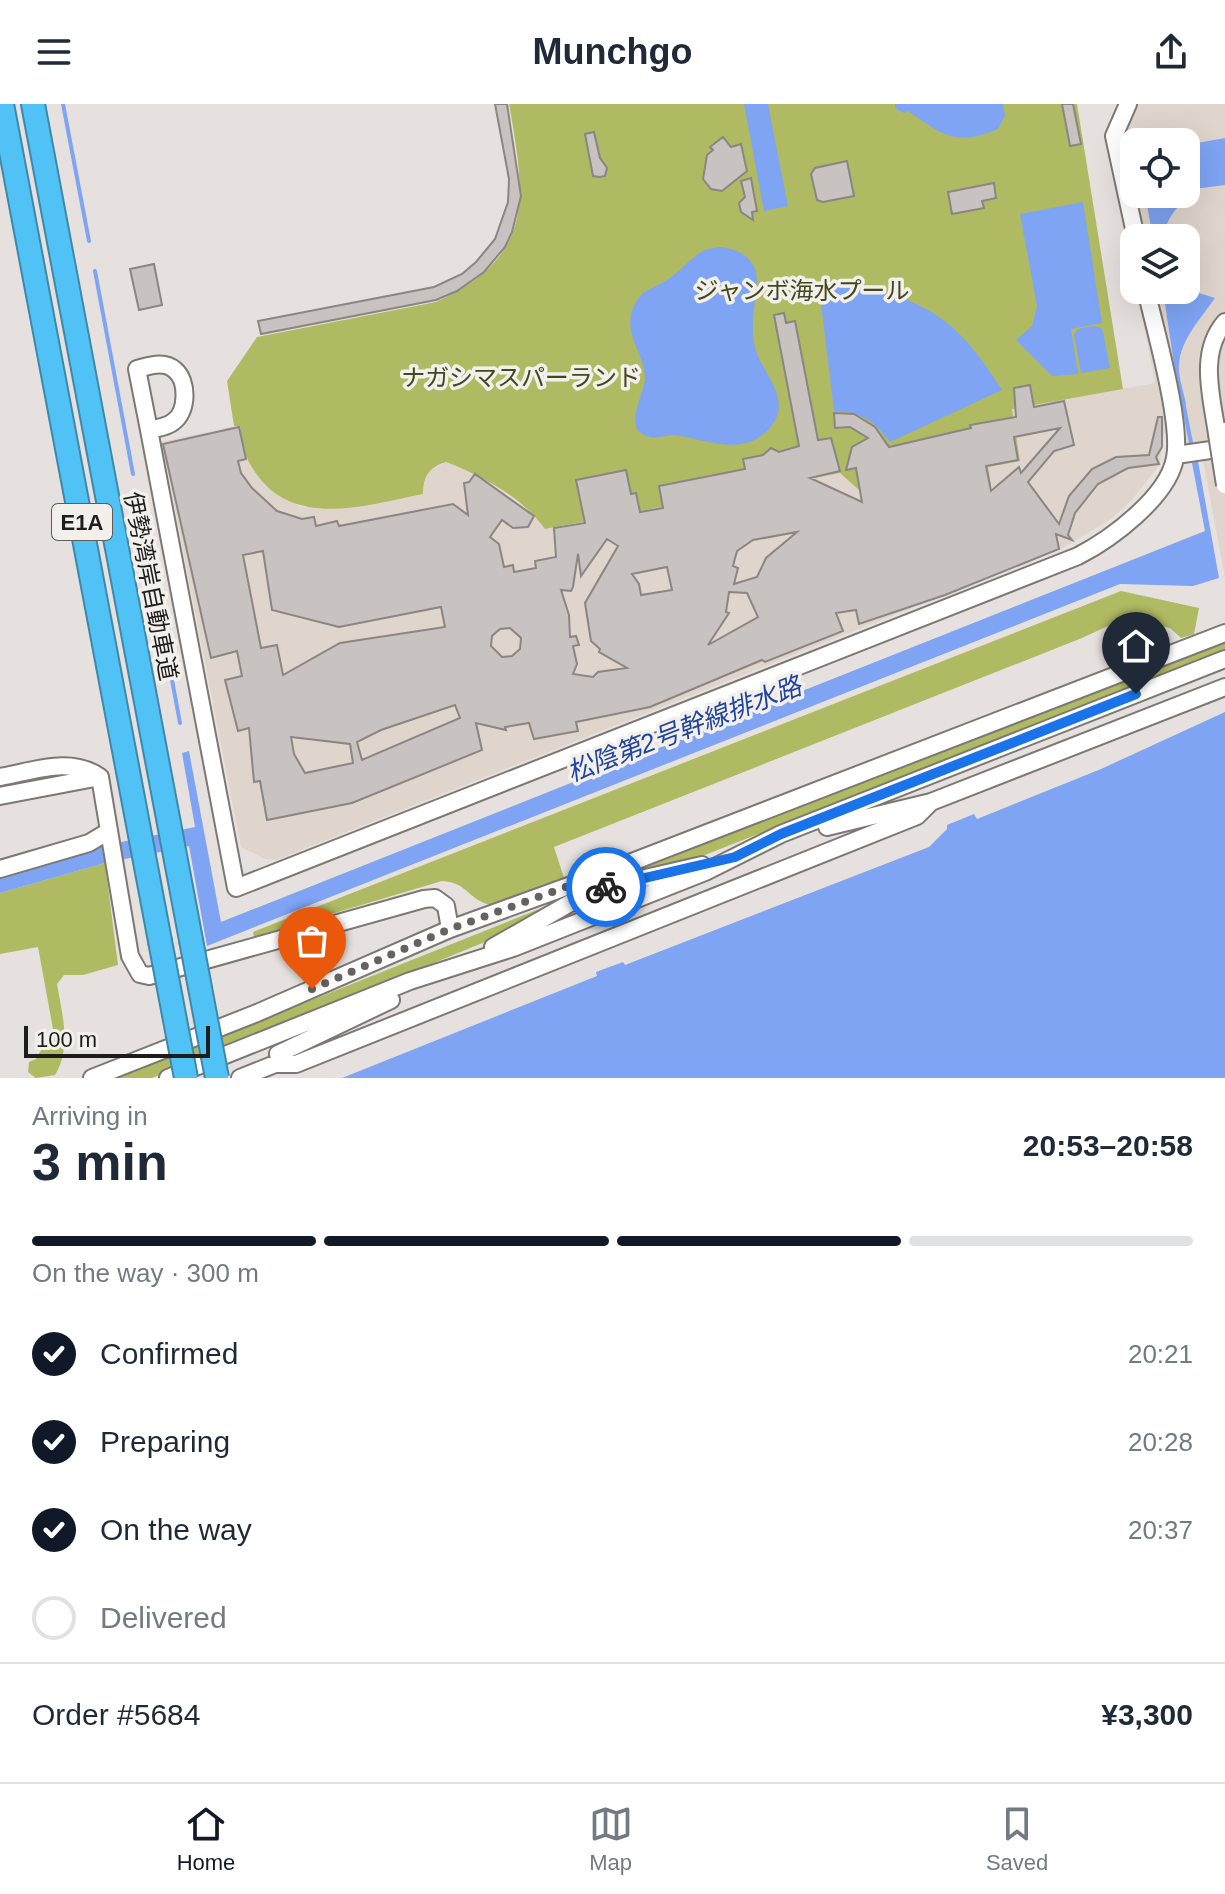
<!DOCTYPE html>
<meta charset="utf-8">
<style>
:root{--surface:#fff;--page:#f6f6f7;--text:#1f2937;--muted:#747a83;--line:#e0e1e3;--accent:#111827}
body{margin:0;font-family:Helvetica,"Noto Sans JP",sans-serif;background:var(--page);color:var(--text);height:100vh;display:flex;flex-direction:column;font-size:30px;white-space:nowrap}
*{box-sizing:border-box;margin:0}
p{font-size:26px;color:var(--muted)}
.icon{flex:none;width:44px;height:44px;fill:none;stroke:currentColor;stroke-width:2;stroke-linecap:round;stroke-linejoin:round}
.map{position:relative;height:974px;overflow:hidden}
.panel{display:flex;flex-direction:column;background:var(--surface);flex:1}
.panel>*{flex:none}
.fabs{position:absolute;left:1120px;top:24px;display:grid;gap:16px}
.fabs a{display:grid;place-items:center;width:80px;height:80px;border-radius:16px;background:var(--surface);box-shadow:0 8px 32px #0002;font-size:40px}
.scale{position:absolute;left:24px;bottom:20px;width:186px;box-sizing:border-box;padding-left:8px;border:4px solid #1f1d1c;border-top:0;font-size:22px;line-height:28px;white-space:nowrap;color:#1f1d1c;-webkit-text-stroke:6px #f3efeb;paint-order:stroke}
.pin{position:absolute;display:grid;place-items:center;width:68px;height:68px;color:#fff;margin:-82px -34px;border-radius:50% 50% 50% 0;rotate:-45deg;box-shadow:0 0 8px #0007}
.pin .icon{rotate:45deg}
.courier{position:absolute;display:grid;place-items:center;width:80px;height:80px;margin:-40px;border:6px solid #1a73e8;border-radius:50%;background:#fff;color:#222;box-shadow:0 2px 10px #0007}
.overview em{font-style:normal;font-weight:700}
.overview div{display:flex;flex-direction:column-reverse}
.overview{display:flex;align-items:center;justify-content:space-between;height:136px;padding:0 32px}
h1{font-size:52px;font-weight:700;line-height:60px}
.bar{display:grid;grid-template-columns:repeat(4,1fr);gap:12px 8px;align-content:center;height:96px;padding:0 32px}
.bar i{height:10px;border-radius:6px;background:var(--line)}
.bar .selected{background:var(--accent)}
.bar p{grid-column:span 4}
.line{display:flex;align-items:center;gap:20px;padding:0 32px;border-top:2px solid var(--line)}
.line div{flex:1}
ol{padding:0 32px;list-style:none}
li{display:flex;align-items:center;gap:24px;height:88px}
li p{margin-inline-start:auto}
li .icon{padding:8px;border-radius:50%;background:var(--accent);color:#fff;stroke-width:4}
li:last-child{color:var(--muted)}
li i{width:44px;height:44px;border:4px solid var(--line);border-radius:50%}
header{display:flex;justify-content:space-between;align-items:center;height:104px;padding:0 32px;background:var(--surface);font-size:36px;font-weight:700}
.tab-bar{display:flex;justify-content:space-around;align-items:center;height:112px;border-top:2px solid var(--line);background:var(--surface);font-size:22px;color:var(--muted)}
.tab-bar a{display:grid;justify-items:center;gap:4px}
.tab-bar .selected{color:var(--accent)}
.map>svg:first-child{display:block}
</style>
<header><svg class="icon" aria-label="menu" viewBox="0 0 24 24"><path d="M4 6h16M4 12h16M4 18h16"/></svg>Munchgo<svg class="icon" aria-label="share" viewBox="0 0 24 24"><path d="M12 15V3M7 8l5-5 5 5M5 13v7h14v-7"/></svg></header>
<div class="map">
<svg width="1225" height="974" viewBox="0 0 1225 974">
<rect width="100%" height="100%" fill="#e6e1de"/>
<path fill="#e0d5cd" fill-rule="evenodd" d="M1121,0H1225V474L1203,356L1164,328L1160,360L1131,397L1111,415L1061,445L276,756L265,755L241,743L166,359L161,360L156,339L240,321L247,355L299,403H312L423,378L428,367L446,358L475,368L535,411L546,425L840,369L859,386L991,382L987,362L1019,356L1011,305L1155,279L1137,186H1186V134H1134V170L1107,30ZM1134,38H1186V90H1134Z"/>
<path fill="#b0ba62" d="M509,0H1077L1123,285L1012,305L1020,357L988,363L991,381L968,386H859L840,369L545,425C523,394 481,371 446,358C429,363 423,373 423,390C362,402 286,428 249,358C243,347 242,333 240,322H234L227,277L257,233L436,198C537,152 525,92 509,0Z
M1121,487L1199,504L1194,530L1181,534L1170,524L1127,513L1082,534L554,743L565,777L490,801C467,795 469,779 442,777L254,833L253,828Z
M1225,533V547L687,758L614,776Z
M105,759L118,861L83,871H64L57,880C62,910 72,944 55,971L36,974L28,968L29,958L36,955L53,925L38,843L0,850V789Z
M574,791L512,827L152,974H117Z"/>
<path fill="#7ea4f3" d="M744,0H768L788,102L764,107Z
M895,0H1003L1005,11L998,25C955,43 943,31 908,7L904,9L895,4Z
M1225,34V81L1194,85L1195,90C1178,99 1166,115 1163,134H1153L1145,90H1186V41Z
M1083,98L1102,219L1071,225L1078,270L1052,272L1016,236L1032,222L1037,202L1020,110Z
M721,143C735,145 750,151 755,165C761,183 748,217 755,243C761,270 797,296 767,327C741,353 705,335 674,331C666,331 657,335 650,333C620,327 645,290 645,274C645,250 619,226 636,198C644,184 658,183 670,174C681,166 691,154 703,147C708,144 715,144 721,143Z
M852,181C930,196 960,219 1002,286L890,338C873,316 862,308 834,307L819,183Z
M1186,185L1215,194C1202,213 1180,236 1179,261C1178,273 1184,288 1186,300L1180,301L1163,186Z
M1094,222L1101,224L1103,228L1110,264L1081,269L1074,230L1078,225Z
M1198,357L1219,474L1193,482L1120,480L207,842L189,742L105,759L0,789V771L87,745L195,723L182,649L189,647L221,818L1205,427L1192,359Z
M1225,608V974H342L597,872L596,868L623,858L625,861L929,743L947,725V721L974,710L977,715L1101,665Z"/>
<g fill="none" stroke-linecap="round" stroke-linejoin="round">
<path stroke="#7ea4f3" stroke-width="4" d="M63,0L89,137
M95,167L133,370
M1183,298L1192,344
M139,398L180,619"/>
</g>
<path fill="#c8c2c0" stroke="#8b8584" stroke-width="2" fill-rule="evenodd" d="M495,0H507L521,92L512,128L505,143L484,168L457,187L436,196L261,230L258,217L434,183L462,170L476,158L495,135L508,98L509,75Z
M1062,0H1073L1081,40L1070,42Z
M594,28L600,54L607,64L605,72L600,73L593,72L585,30Z
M723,33L731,43L741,40L747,67L722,87L711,85L703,75L707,51L713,46L710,43Z
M847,57L854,92L823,98L817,96L811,70L815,64Z
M751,74L757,107L752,108L753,116L741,108L739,99L745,93L741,77Z
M994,79L996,94L982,97L984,104L952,110L948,88Z
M154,160L162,201L139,206L130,165Z
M784,209L786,219L795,217L818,336L831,334L840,367L810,374L862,398L856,364L846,366L852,343L868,334L850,323L835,324L834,309L854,310L875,323L889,343L971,324L970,321L1016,313L1014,284L1030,281L1034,303L1064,297L1074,341L1054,347L1028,378L1059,420L1069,392L1092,365L1116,353L1149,351L1158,313H1162V343L1156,353L1159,360L1128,364L1098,380L1075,409L1068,431L1072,436L1056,430L1059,445L945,491L859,520L856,506L836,509L843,527L765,558L762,556L650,603L576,618L578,627L534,635L529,619L505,623L506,626L476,619L482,646L352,699L267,716L260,677L254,678L249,624L238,627L225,576L242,572L237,547L211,554L163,340L239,323L246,355L238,357L241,369L252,384L277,407L302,415L314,413L316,422L337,417L339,422L453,400L468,411L464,379L469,378L475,370L534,412L528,423L513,424L502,416L490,433L499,440L504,463L513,461L514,468L536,464L535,457L556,453L554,424L585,419L576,376L626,366L631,390L636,389L640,408L663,404L659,382L745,365L743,355L763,351L771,344L779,348L799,342L774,211ZM1060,324L1021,369L1019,363L991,387L986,362L1018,356L1014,333ZM797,428L766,454L757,473L734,480L738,464L733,462L737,447L753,436ZM607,435L618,442L585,499L591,537L600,545L599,548L627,564L598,568L593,573L573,570L577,560L573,542L579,541L576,532L570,533L569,511L561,486L571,487L573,483L578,450L581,472ZM263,447L272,506L339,523L441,503L445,523L340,539L283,571L277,541L261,544L243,451ZM667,463L672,486L641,491L639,480L632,470ZM729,488L747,489L758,513L708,541L729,509L726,508ZM510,524L521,534L520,545L512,552L502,553L491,542L492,532L500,525ZM455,601L460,614L362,656L357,638L381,626ZM291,633L350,640L353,659L305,669L294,650Z"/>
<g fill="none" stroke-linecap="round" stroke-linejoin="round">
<g stroke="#7c7874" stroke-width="20">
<path id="minor" d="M1128,0L1114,32L1136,134
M1225,218C1198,249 1212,294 1217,330L1225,327
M149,326C157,324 167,323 173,318C188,308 188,277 175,266C164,256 149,262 137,265L149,326L236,784L1078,452C1111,435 1168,393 1175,354C1182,319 1155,225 1146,186
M1176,351L1225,344
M0,673C34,667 70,652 100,673L130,852L140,870L149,872L424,795L435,794L446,802L450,825
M0,692L100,673
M827,723L931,698
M0,765L89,739L109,727
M590,778L593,786L702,761
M493,843L593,786
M280,960L278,950L391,896
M92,974L257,909L450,825L588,775L1225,529
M168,974L410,877L513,844L705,768L781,730L1225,555
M240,974L275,960H296L917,712L931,698L1225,583"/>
</g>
<g stroke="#3f88aa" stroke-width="26">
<path id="highway" d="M2,0L160,837
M33,0L191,836"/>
</g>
<use href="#minor" stroke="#fff" stroke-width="16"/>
<use href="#highway" stroke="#50c2f6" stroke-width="22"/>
<g stroke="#7c7874" stroke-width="20" stroke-linecap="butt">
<path id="minor-bridge" d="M1217,330L1225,381"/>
</g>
<g stroke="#3f88aa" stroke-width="26" stroke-linecap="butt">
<path id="highway-bridge" d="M191,836L217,974
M160,837L186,974"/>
</g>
<use href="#minor-bridge" stroke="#fff" stroke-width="16"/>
<use href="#highway-bridge" stroke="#50c2f6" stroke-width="22"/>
</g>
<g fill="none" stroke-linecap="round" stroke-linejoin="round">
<path stroke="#656260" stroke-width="8" stroke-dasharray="0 14.4" d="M312,885L450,825L588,775L593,786L606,783"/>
<path stroke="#1a73e8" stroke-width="10" d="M606,783L735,753L781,730L1136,590"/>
</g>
<g text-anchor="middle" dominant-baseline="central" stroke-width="7" stroke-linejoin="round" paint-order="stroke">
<rect fill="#f3efeb" stroke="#5f5c5a" stroke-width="2" x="52" y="400" width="60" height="36" rx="6"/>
<g font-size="22" font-weight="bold" fill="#1f1d1c">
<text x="82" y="418">E1A</text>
</g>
<g font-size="24" fill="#43481f" stroke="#f3efeb">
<text x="802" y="186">ジャンボ海水プール</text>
<text x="521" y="273">ナガシマスパーランド</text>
</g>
<g font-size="24" fill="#1f1d1c" stroke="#f3efeb">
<text transform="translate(151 482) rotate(79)">伊勢湾岸自動車道</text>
</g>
<g font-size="26" font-style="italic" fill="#1f449f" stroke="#f3efeb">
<text transform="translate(684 625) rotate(-21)">松陰第2号幹線排水路</text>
</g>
</g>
</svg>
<div class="fabs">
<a><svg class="icon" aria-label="locate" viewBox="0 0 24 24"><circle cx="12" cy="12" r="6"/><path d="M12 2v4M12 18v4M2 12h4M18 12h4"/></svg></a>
<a><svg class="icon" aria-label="layers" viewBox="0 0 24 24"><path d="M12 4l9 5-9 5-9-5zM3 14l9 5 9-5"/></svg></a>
</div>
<div class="scale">100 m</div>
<div class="pin" style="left:312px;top:885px;background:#ea580c"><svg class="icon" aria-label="bag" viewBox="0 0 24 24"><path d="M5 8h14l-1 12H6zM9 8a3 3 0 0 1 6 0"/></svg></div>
<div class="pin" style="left:1136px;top:590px;background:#1f2937"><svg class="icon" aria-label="home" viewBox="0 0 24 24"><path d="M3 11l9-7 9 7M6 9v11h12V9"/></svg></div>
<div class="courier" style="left:606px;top:783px"><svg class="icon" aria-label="bike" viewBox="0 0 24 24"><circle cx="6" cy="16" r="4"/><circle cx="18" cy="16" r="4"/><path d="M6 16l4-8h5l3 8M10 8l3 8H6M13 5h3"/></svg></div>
</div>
<section class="panel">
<div class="overview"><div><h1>3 min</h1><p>Arriving in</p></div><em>20:53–20:58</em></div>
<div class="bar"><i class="selected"></i><i class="selected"></i><i class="selected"></i><i></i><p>On the way · 300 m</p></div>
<ol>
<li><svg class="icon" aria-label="check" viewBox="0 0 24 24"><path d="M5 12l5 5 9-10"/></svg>Confirmed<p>20:21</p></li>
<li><svg class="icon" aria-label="check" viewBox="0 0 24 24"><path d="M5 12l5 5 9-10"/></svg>Preparing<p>20:28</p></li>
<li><svg class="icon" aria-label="check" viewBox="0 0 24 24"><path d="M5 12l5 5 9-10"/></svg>On the way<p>20:37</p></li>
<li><i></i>Delivered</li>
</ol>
<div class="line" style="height:104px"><div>Order #5684</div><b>¥3,300</b></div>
</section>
<nav class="tab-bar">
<a class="selected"><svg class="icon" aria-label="home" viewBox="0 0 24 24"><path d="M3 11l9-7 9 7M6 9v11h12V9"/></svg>Home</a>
<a><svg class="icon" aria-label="map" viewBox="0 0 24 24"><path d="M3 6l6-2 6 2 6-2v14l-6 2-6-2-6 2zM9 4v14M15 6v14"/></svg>Map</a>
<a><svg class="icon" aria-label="saved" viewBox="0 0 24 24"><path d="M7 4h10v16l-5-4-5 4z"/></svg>Saved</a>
</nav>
